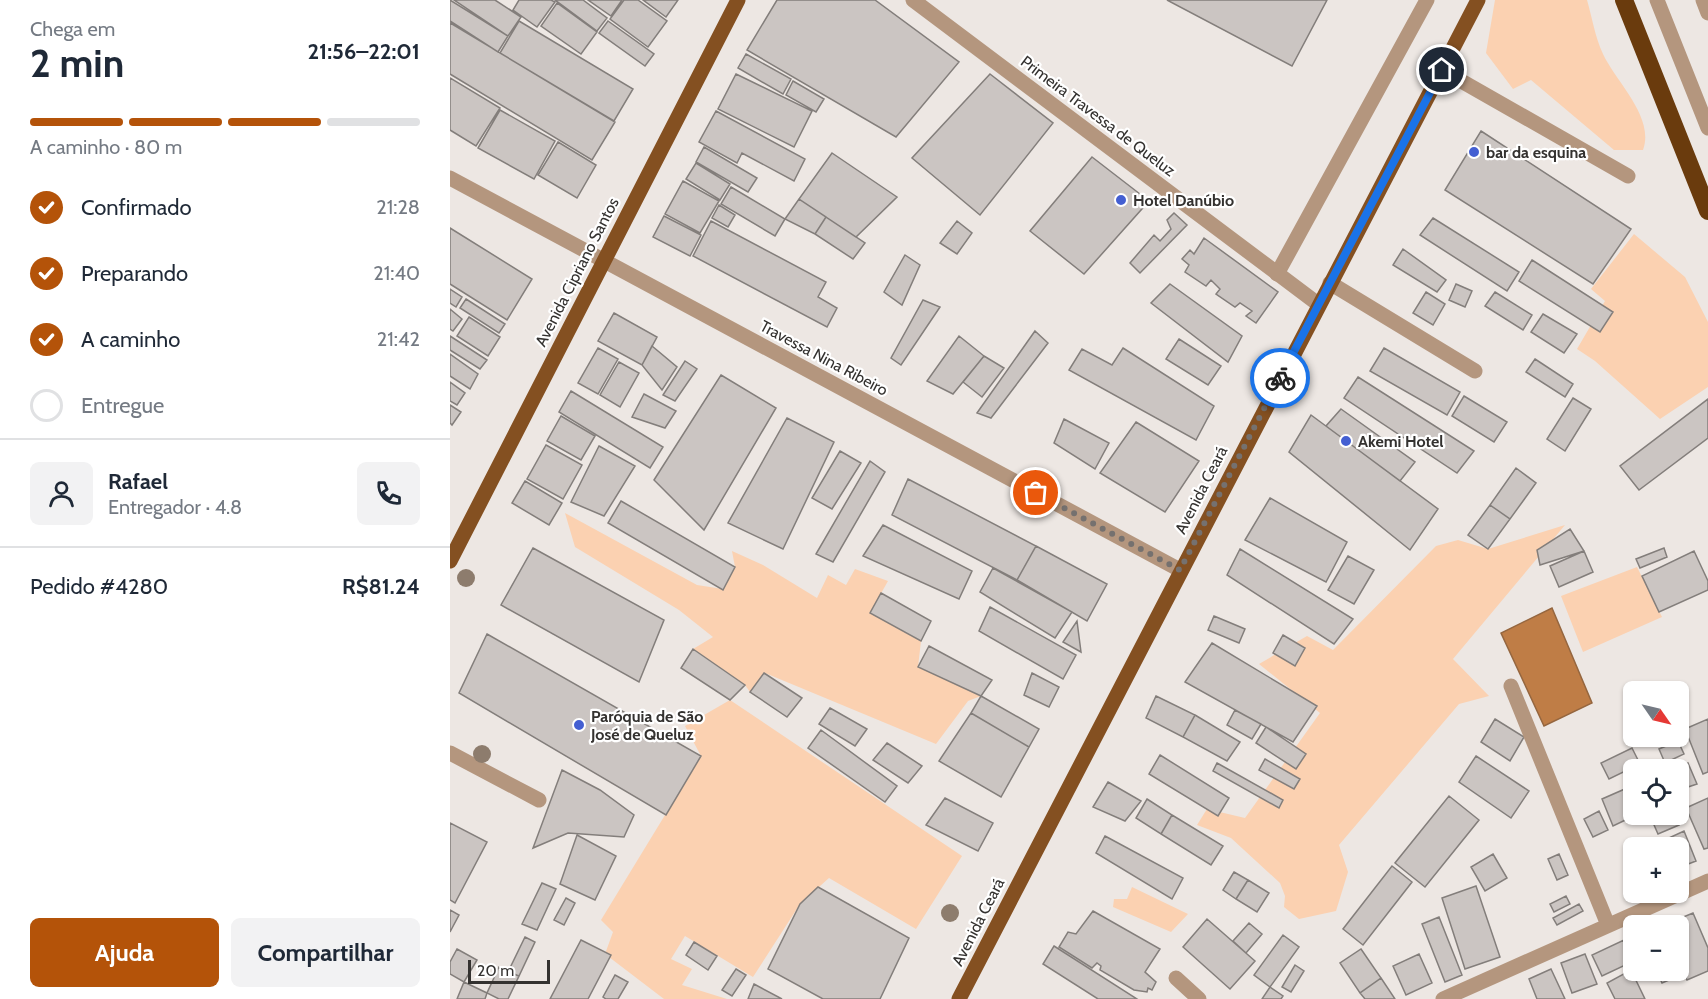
<!DOCTYPE html>
<html lang="pt">
<meta charset="utf-8">
<style>
:root{--surface:#fff;--page:#f2f2f3;--text:#1f2937;--muted:#747a83;--line:#e0e1e3;--accent:#b45309}
body{margin:0;font-family:Cabin,sans-serif;background:var(--page);color:var(--text);height:100vh;display:flex;flex-direction:column;font-size:22px;white-space:nowrap}
*{box-sizing:border-box;margin:0}
p{font-size:20px;color:var(--muted)}
.icon{flex:none;width:33px;height:33px;fill:none;stroke:currentColor;stroke-width:2;stroke-linecap:round;stroke-linejoin:round}
.map{position:relative;flex:1;overflow:hidden}
.side{display:flex;flex-direction:column;background:var(--surface);width:450px}
.side>*{flex:none}
.needle{width:39px;rotate:124deg}
.buttons{position:absolute;left:1173px;top:681px;display:grid;gap:12px}
.buttons a{display:grid;place-items:center;width:66px;height:66px;border-radius:9px;background:var(--surface);box-shadow:0 2px 4px #0004;font-size:30px}
.scale{position:absolute;left:18px;bottom:15px;width:82px;box-sizing:border-box;padding-left:6px;border:3px solid #343230;border-top:0;font-size:16px;line-height:21px;white-space:nowrap;color:#343230;-webkit-text-stroke:4px #fff;paint-order:stroke}
.pin{position:absolute;display:grid;place-items:center;width:51px;height:51px;color:#fff;margin:-26px;border:3px solid #fff;border-radius:50%;box-shadow:0 2px 6px #0007}
.courier{position:absolute;display:grid;place-items:center;width:60px;height:60px;margin:-30px;border:4px solid #1a73e8;border-radius:50%;background:#fff;color:#222;box-shadow:0 2px 8px #0007}
.overview em{font-style:normal;font-weight:700}
.overview div{display:flex;flex-direction:column-reverse}
.overview{display:flex;align-items:center;justify-content:space-between;height:102px;padding:0 30px}
h1{font-size:39px;font-weight:700;line-height:45px}
.bar{display:grid;grid-template-columns:repeat(4,1fr);gap:9px 6px;align-content:center;height:72px;padding:0 30px}
.bar i{height:8px;border-radius:4px;background:var(--line)}
.bar .selected{background:var(--accent)}
.bar p{grid-column:span 4}
.line{display:flex;align-items:center;gap:15px;padding:0 30px;border-top:2px solid var(--line)}
.line div{flex:1}
.round{display:grid;place-items:center;flex:none;width:63px;height:63px;border-radius:9px;background:var(--page)}
ol{padding:0 30px;list-style:none}
li{display:flex;align-items:center;gap:18px;height:66px}
li p{margin-inline-start:auto}
li .icon{padding:6px;border-radius:50%;background:var(--accent);color:#fff;stroke-width:4}
li:last-child{color:var(--muted)}
li i{width:33px;height:33px;border:3px solid var(--line);border-radius:50%}
.button{display:flex;gap:12px;margin-top:auto;padding:12px 30px}
.button a{flex:1;height:69px;border-radius:9px;background:var(--accent);color:#fff;font-size:24px;font-weight:700;line-height:69px;text-align:center}
.button a+a{background:var(--page);color:var(--text)}
main{display:flex;flex:1;min-height:0}
.map>svg:first-child{display:block}
</style>
<main>
<section class="side">
<div class="overview"><div><h1>2 min</h1><p>Chega em</p></div><em>21:56–22:01</em></div>
<div class="bar"><i class="selected"></i><i class="selected"></i><i class="selected"></i><i></i><p>A caminho · 80 m</p></div>
<ol>
<li><svg class="icon" aria-label="check" viewBox="0 0 24 24"><path d="M5 12l5 5 9-10"/></svg>Confirmado<p>21:28</p></li>
<li><svg class="icon" aria-label="check" viewBox="0 0 24 24"><path d="M5 12l5 5 9-10"/></svg>Preparando<p>21:40</p></li>
<li><svg class="icon" aria-label="check" viewBox="0 0 24 24"><path d="M5 12l5 5 9-10"/></svg>A caminho<p>21:42</p></li>
<li><i></i>Entregue</li>
</ol>
<div class="line" style="height:108px"><a class="round"><svg class="icon" aria-label="person" viewBox="0 0 24 24"><circle cx="12" cy="8" r="4"/><path d="M4 21q1-7 8-7t8 7"/></svg></a><div><b>Rafael</b><p>Entregador · 4.8</p></div><a class="round"><svg class="icon" aria-label="phone" viewBox="0 0 24 24"><path d="M5 4h4l2 5-3 2q2 4 5 5l2-3 5 2v4C11 20 4 13 5 4z"/></svg></a></div>
<div class="line" style="height:78px"><div>Pedido #4280</div><b>R$81.24</b></div>
<div class="button"><a>Ajuda</a><a>Compartilhar</a></div>
</section>
<div class="map">
<svg width="1258" height="999" viewBox="0 0 1258 999">
<rect width="100%" height="100%" fill="#ede7e3"/>
<path fill="#fbd1b1" d="M1045,0H1137C1142,17 1145,37 1153,54C1166,82 1205,117 1193,150H1164L1081,80L1063,89L1036,53Z
M1184,234L1235,277L1258,322V387L1210,419L1145,361L1127,349L1155,301L1141,289Z
M115,513L247,585L273,589L285,567L282,551L313,565L367,598L378,575L396,585L405,569L438,581L420,613L471,641L468,667L531,696L518,701L486,744L315,673L300,692L295,685L243,649L263,637L229,610L125,547Z
M1115,525L1003,659L1039,696L1009,704L889,845L898,872L886,911L849,919L834,907L835,896L830,883L781,838L747,825L757,809L795,818L870,713L809,664L857,636L883,650L986,546L1008,540L1038,549Z
M1187,567L1212,617L1133,652L1111,596Z
M280,700L512,856L466,929L379,878L350,904L303,977L235,936L221,959L242,969L232,985L277,999H214L155,954L163,932L151,920L251,756L235,726Z
M682,887L738,914L721,932L663,907L664,899H677Z"/>
<path fill="#bf7d46" stroke="#95663f" stroke-width="1.5" d="M1102,608L1142,703L1094,726L1051,633Z"/>
<path fill="#cbc5c2" stroke="#837e7b" stroke-width="1.5" d="M0,0L58,36L48,52L0,21Z
M4,0H45L71,17L58,36Z
M69,0H101L105,2L87,27L63,10Z
M105,0H133L157,18L147,31Z
M138,0H172L161,16Z
M174,0H188L217,21L198,47L160,19Z
M193,0H228L216,17Z
M327,0H425L509,62L446,137L297,50Z
M717,0H877L842,66Z
M107,3L147,32L131,54L91,26Z
M69,21L183,89L164,121L50,53Z
M158,21L204,54L195,66L149,33Z
M0,23L165,122L142,160L0,74Z
M296,54L341,79L333,94L288,68Z
M286,74L362,111L344,147L268,109Z
M540,74L603,123L530,215L462,158Z
M0,78L50,108L26,146L0,130Z
M343,81L374,99L366,112L336,95Z
M50,110L105,141L84,179L28,148Z
M266,111L355,159L344,181L292,153L287,163L249,142Z
M1031,131L1181,229L1143,284L995,190Z
M108,142L146,165L127,198L88,175Z
M254,147L307,178L298,192L246,162Z
M382,153L447,197L406,237L349,199Z
M642,157L699,201L634,274L580,231Z
M246,163L280,184L270,200L236,179Z
M233,181L269,201L250,233L215,214Z
M281,187L335,219L325,236L271,204Z
M349,199L376,217L365,234L335,219Z
M269,205L285,215L278,227L262,218Z
M724,213L737,225L690,273L680,263L704,235L710,241L721,229L717,220Z
M214,216L251,235L240,256L203,237Z
M376,217L415,243L403,259L365,234Z
M983,218L1069,272L1057,291L970,235Z
M261,221L376,282L368,297L387,308L377,327L243,256Z
M507,221L522,233L507,254L490,243Z
M0,228L82,279L57,320L0,284Z
M754,238L828,292L806,323L796,316L802,311L790,303L785,307L766,294L770,289L761,280L756,286L735,272L739,265L732,259L740,250L744,254Z
M953,249L996,280L987,292L943,265Z
M455,255L470,265L452,305L434,292Z
M1082,260L1163,312L1150,332L1069,281Z
M720,284L792,336L778,362L701,303Z
M1006,284L1022,291L1015,307L999,300Z
M0,289L12,297L6,307L0,303Z
M976,292L995,304L983,325L963,313Z
M1045,292L1082,315L1073,330L1035,306Z
M16,299L55,324L49,333L10,308Z
M473,300L490,307L451,365L441,358Z
M0,309L12,319L3,331L0,329Z
M164,313L207,337L192,365L148,341Z
M1093,314L1127,334L1114,353L1081,332Z
M19,317L50,337L38,356L7,336Z
M585,331L598,343L541,418L527,413Z
M0,336L37,360L30,369L0,350Z
M509,336L534,356L503,394L477,381Z
M729,339L771,366L758,385L716,359Z
M202,346L227,367L212,390L192,365Z
M148,348L168,359L148,394L128,383Z
M673,348L764,406L746,440L619,370L632,349L662,365Z
M934,348L1010,392L997,415L920,371Z
M0,354L28,374L20,389L0,376Z
M534,356L554,368L532,397L513,382Z
M1085,359L1123,384L1115,397L1076,372Z
M235,361L247,369L225,401L213,395Z
M169,362L189,373L170,407L150,395Z
M271,375L326,408L254,530L204,480Z
M908,377L1024,451L1007,473L894,398Z
M0,382L15,393L7,405L0,401Z
M121,391L213,447L200,468L109,412Z
M194,394L226,411L215,428L182,417Z
M1014,396L1057,422L1044,442L1002,416Z
M1123,398L1141,409L1115,451L1097,439Z
M1258,399V438L1189,490L1170,466Z
M0,405L11,412L2,425L0,423Z
M891,409L965,462L950,481L876,426Z
M861,415L988,509L960,550L839,452Z
M111,416L145,436L131,460L97,441Z
M337,418L384,442L333,549L278,523Z
M614,419L659,443L645,469L604,443Z
M686,422L749,461L715,512L650,473Z
M96,445L132,465L113,499L77,479Z
M149,446L185,466L154,516L121,502Z
M390,451L411,463L382,509L362,498Z
M420,461L435,472L383,562L366,554Z
M1066,468L1086,483L1060,519L1040,505Z
M458,479L586,546L567,580L442,515Z
M75,481L112,503L99,525L62,503Z
M820,498L897,542L876,582L795,540Z
M171,501L285,567L273,590L158,523Z
M1040,505L1060,519L1038,549L1018,535Z
M433,525L522,571L509,599L413,556Z
M1120,529L1134,551L1090,565L1087,550Z
M586,546L657,584L637,621L567,580Z
M83,548L214,620L189,682L51,605Z
M1214,548L1217,557L1190,568L1186,559Z
M790,549L903,619L884,644L777,575Z
M1134,551L1143,572L1109,587L1100,566Z
M1244,551L1258,581V590L1209,612L1192,576Z
M898,556L924,570L904,604L878,590Z
M543,568L622,612L605,638L530,592Z
M431,593L481,621L471,641L420,613Z
M540,607L626,655L613,679L529,631Z
M764,616L795,629L789,643L758,630Z
M627,621L631,652L613,642Z
M37,634L251,756L216,815L9,693Z
M833,635L855,648L845,666L823,653Z
M762,643L867,706L843,742L735,682Z
M479,646L542,680L531,696L468,667Z
M243,649L295,685L280,700L231,668Z
M314,673L352,698L337,717L300,692Z
M582,673L609,687L599,707L574,695Z
M531,696L589,729L579,747L521,713Z
M706,696L745,715L733,737L696,718Z
M380,708L417,729L405,746L369,724Z
M785,710L811,724L802,739L777,725Z
M521,713L579,747L551,797L489,761Z
M745,715L790,742L777,761L733,737Z
M1045,719L1074,737L1060,761L1031,742Z
M1258,719V772L1253,774L1235,729Z
M816,727L856,754L846,769L806,743Z
M371,730L447,786L435,802L358,748Z
M1228,741L1234,754L1215,763L1209,749Z
M437,743L472,766L458,783L423,760Z
M1182,748L1190,764L1159,779L1151,763Z
M710,755L779,798L768,816L699,774Z
M1026,756L1079,791L1061,818L1009,782Z
M815,759L850,779L844,789L809,770Z
M767,763L833,800L829,808L763,771Z
M1238,763L1247,784L1238,787L1230,766Z
M112,770L150,790L184,815L174,837L118,833L83,848Z
M658,782L691,801L675,821L643,807Z
M1184,785V814H1188L1163,826L1152,799Z
M999,796L1029,820L975,887L945,863Z
M495,798L543,823L528,851L476,825Z
M1258,798V848L1254,849L1236,808Z
M697,799L722,815L711,834L686,818Z
M1149,811L1158,830L1143,837L1134,819Z
M1209,814H1224L1229,825L1208,834L1201,818Z
M722,815L773,846L761,865L711,834Z
M0,823L37,842L5,903L0,900Z
M1234,831L1246,861L1228,868V848H1207L1206,844Z
M127,835L166,856L145,900L110,884Z
M655,836L733,878L722,899L646,853Z
M1043,854L1057,878L1035,891L1021,867Z
M1109,854L1118,875L1107,880L1098,859Z
M942,866L962,882L913,945L893,929Z
M784,872L798,880L786,899L773,890Z
M798,880L819,893L807,912L786,899Z
M92,883L106,889L87,930L72,924Z
M1026,886L1050,957L1015,969L992,898Z
M368,887L459,938L430,999H373L318,969L350,904Z
M1116,896L1120,904L1104,912L1100,904Z
M116,898L125,903L114,925L104,920Z
M1129,904L1133,911L1107,925L1103,918Z
M0,910L9,915L0,932Z
M643,911L710,949L695,972L706,982L702,990L698,988L697,992L684,990L650,970L651,966L647,963L642,968L609,947L618,932L626,934Z
M1243,913L1258,948V971L1237,980L1228,959V926L1214,925Z
M989,917L1012,975L995,982L972,924Z
M757,919L805,961L780,989L733,947Z
M799,923L812,934L796,953L783,941Z
M833,935L849,947L820,987L804,975Z
M75,937L85,942L69,976L58,972Z
M131,940L161,955L138,999H100Z
M1174,940L1184,961L1152,976L1142,955Z
M244,942L267,956L258,970L236,955Z
M604,946L687,999H648L593,964Z
M7,949L27,960L14,982L0,974V962Z
M911,949L931,978L910,993L890,963Z
M969,954L982,983L956,995L943,966Z
M1135,954L1147,984L1122,993L1111,963Z
M845,965L854,971L841,992L832,987Z
M49,967L69,976L58,999H49L37,993Z
M286,969L296,975L282,996L272,990Z
M1101,969L1115,999H1087L1079,979Z
M1181,970L1195,999H1165L1157,983Z
M1206,970H1228L1231,975L1212,983Z
M165,975L178,982L168,999H156L153,997Z
M931,978L945,999H915L910,993Z
M14,982L37,993L35,999H7Z
M304,984L332,999H298Z
M820,987L833,996L831,999H812Z"/>
<g fill="none" stroke-linecap="round" stroke-linejoin="round">
<path stroke="#b4967e" stroke-width="15" d="M1207,0L1258,128
M1253,0L1258,13
M992,70L1178,176
M827,274L977,0
M880,283L1025,371
M0,753L89,800"/>
<path stroke="#b4967e" stroke-width="15" d="M463,0L868,304
M0,178L730,570
M1061,686L1158,925
M726,978L749,999
M993,999L1258,881"/>
<path stroke="#845021" stroke-width="15" d="M0,561L288,0
M509,999L1028,0"/>
<path stroke="#6a3b0d" stroke-width="18" d="M1174,0L1258,211"/>
</g>
<g fill="#8d7c6d">
<circle cx="16" cy="578" r="9"/>
<circle cx="32" cy="754" r="9"/>
<circle cx="500" cy="913" r="9"/>
</g>
<g fill="none" stroke-linecap="round" stroke-linejoin="round">
<path stroke="#75716f" stroke-width="6" stroke-dasharray="0 10.8" d="M586,493L730,570L830,378"/>
<path stroke="#1a73e8" stroke-width="8" d="M830,378L992,70"/>
</g>
<g fill="#445fd2" stroke="#fff" stroke-width="2">
<circle cx="1024" cy="152" r="6"/>
<circle cx="671" cy="200" r="6"/>
<circle cx="896" cy="441" r="6"/>
<circle cx="129" cy="725" r="6"/>
</g>
<g text-anchor="middle" dominant-baseline="central" stroke-width="4.5" stroke-linejoin="round" paint-order="stroke">
<g font-size="16" fill="#343230" stroke="#fff">
<text transform="translate(648 116) rotate(37)">Primeira Travessa de Queluz</text>
<text transform="translate(127 272) rotate(-63)">Avenida Cipriano Santos</text>
<text transform="translate(374 358) rotate(28)">Travessa Nina Ribeiro</text>
<text transform="translate(751 490) rotate(-63)">Avenida Ceará</text>
<text transform="translate(528 922) rotate(-63)">Avenida Ceará</text>
</g>
<g font-size="16" font-weight="bold" fill="#343230" stroke="#fff" text-anchor="start">
<text x="1036" y="152">bar da esquina</text>
<text x="683" y="200">Hotel Danúbio</text>
<text x="908" y="441">Akemi Hotel</text>
<text x="141" y="716">Paróquia de São<tspan x="141" dy="18">José de Queluz</tspan></text>
</g>
</g>
</svg>
<div class="buttons">
<a><svg class="needle" viewBox="-14 -14 28 28"><path d="M0-13l5 13h-10z" fill="#e53935"/><path d="M0 13l5-13h-10z" fill="#747a83"/></svg></a>
<a><svg class="icon" aria-label="locate" viewBox="0 0 24 24"><circle cx="12" cy="12" r="6"/><path d="M12 2v4M12 18v4M2 12h4M18 12h4"/></svg></a>
<a>+</a>
<a>−</a>
</div>
<div class="scale">20 m</div>
<div class="pin" style="left:586px;top:493px;background:#ea580c"><svg class="icon" aria-label="bag" viewBox="0 0 24 24"><path d="M5 8h14l-1 12H6zM9 8a3 3 0 0 1 6 0"/></svg></div>
<div class="pin" style="left:992px;top:70px;background:#1f2937"><svg class="icon" aria-label="home" viewBox="0 0 24 24"><path d="M3 11l9-7 9 7M6 9v11h12V9"/></svg></div>
<div class="courier" style="left:830px;top:378px"><svg class="icon" aria-label="bike" viewBox="0 0 24 24"><circle cx="6" cy="16" r="4"/><circle cx="18" cy="16" r="4"/><path d="M6 16l4-8h5l3 8M10 8l3 8H6M13 5h3"/></svg></div>
</div>
</main>
